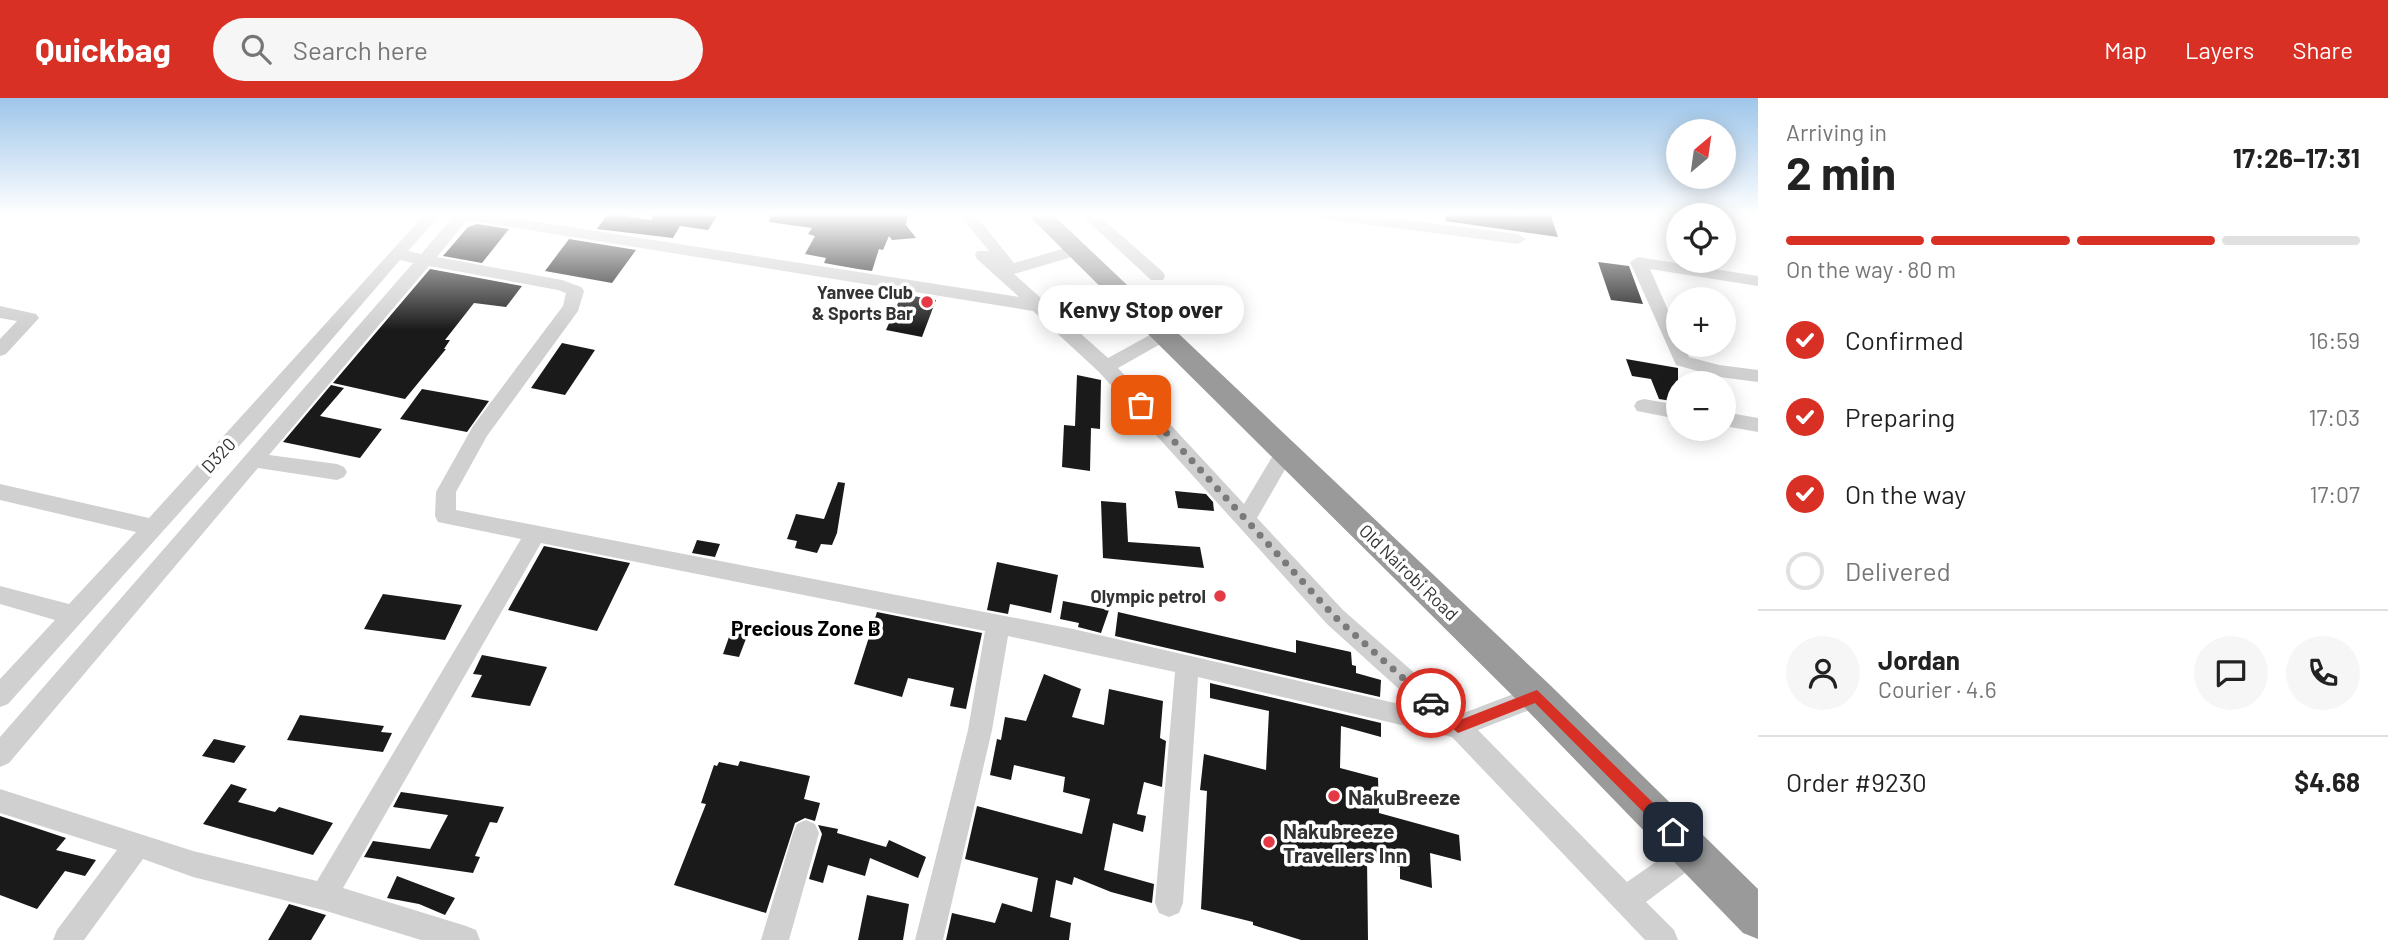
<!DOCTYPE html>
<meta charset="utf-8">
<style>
:root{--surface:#fff;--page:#f6f6f6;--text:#222;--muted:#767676;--line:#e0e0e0;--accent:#d93025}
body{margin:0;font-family:Barlow,sans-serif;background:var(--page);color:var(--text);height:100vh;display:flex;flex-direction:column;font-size:26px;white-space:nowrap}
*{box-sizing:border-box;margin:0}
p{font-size:23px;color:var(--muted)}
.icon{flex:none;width:38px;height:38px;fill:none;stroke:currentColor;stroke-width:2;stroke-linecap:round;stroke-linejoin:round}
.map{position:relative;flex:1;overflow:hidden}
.sheet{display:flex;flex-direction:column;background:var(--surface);width:630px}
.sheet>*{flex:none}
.needle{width:46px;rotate:29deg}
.tools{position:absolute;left:1666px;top:21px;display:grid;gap:14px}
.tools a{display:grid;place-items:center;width:70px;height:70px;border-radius:50%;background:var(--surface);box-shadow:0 4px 18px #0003;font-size:35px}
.pin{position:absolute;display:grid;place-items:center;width:60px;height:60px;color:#fff;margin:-30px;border-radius:14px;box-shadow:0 4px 10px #0006}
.courier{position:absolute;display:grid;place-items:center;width:70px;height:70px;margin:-35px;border:5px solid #d93025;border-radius:50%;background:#fff;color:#222;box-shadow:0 2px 9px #0007}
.bubble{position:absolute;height:49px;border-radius:24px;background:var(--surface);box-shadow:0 4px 18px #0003;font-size:23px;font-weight:700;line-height:49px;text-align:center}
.head em{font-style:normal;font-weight:700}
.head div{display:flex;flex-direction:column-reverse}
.head{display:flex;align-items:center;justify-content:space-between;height:119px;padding:0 28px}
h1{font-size:46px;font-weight:700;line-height:52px}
.bar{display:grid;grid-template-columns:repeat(4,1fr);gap:10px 7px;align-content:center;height:84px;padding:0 28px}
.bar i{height:9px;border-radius:5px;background:var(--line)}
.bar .selected{background:var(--accent)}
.bar p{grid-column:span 4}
.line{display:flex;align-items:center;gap:18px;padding:0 28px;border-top:2px solid var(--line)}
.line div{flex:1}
.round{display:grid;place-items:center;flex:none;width:74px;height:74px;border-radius:37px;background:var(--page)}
ol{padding:0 28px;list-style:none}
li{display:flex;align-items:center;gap:21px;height:77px}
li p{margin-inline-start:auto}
li .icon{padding:7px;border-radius:50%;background:var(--accent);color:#fff;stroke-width:4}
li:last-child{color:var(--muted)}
li i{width:38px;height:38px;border:4px solid var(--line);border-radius:50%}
header{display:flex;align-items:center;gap:42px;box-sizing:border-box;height:98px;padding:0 35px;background:var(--accent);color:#fff}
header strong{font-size:33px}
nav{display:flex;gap:38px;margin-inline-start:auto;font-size:24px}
.search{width:490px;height:63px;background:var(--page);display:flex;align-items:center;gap:18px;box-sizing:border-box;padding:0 24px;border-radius:38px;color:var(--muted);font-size:26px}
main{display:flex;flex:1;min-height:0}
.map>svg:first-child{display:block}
</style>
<header>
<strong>Quickbag</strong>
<div class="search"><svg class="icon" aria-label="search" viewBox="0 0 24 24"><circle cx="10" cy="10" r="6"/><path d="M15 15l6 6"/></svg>Search here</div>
<nav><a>Map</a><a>Layers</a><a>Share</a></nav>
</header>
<main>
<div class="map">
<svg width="1758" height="842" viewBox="0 0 1758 842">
<rect width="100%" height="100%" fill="#fff"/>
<path fill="#1a1a1a" d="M608,115H632L629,119L652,122L653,115H693L717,118L708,132L680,128L673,140L597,131Z
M770,115H908L906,127L916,140L892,142L889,138L883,152L879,151L872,173L858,171L824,165L826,160L805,156L815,138L808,136L812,130L769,124Z
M1446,115H1501L1524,118L1523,115H1550L1558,139L1445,123Z
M477,126L509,131L482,165L443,158L468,129Z
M569,141L636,152L612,185L545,173Z
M1598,164L1629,168L1643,206L1611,202Z
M430,171L522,188L506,209L474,205L445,242H450L444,251H446L405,301L333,285Z
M902,196L936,202L922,239L886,232Z
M562,245L595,252L565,297L531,290Z
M1626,261L1678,270V304L1659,301L1651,281L1632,278Z
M1077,277L1101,282L1100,331L1091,330L1090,373L1062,369L1064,327L1075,328Z
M331,287L344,290L320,318L382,331L360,360L283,344Z
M422,291L489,303L467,334L400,321Z
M838,384L845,385L837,435L832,447L821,446L817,455L795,450L797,443L787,441L796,416L824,421Z
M1175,393L1206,396L1213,404L1214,413L1178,410Z
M1101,403L1126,405L1128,444L1200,449L1204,470L1103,460Z
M697,442L720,446L715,459L692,455Z
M544,448L630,465L597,533L508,512Z
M997,464L1058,477L1051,515L1010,506L1008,516L987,512Z
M383,496L462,507L445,542L364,531Z
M1063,503L1109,512L1101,535L1078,529L1079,525L1060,521Z
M877,514L982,535L966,611L950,608L954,590L908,580L902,599L854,586Z
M1118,514L1296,555V542L1351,554L1352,567L1356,568V575L1381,582L1380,599L1115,538Z
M735,522L752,525L739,559L723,556Z
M482,557L547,569L530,608L471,599L482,577L473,576Z
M1044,576L1081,591L1072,619L1104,627L1109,591L1163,603L1160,640L1166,643L1162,689L1144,684L1137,716L1146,718L1143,734L1113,725L1104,772L1154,786L1152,805L1111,794L1074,779L1072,787L1056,782L1050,819L1071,825L1069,842H946L952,815L995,825L1002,805L1032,814L1038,780L965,761L977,708L1082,736L1090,701L1063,694L1065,679L1014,667L1011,682L990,677L997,641L1001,642L1005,619L1026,623Z
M1210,585L1381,625V639L1341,628L1340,670L1378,680L1379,715L1459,737L1461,763L1430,755L1432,790L1400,781V769L1367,760L1368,842H1301L1253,827V824L1201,811L1207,693L1200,692L1204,656L1266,672L1269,613L1210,600Z
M300,617L384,628L381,634L392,635L383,654L287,642Z
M214,641L246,648L234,665L202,658Z
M740,663L810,678L804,701L820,705L815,723L805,720L795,725L766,815L674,787L706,706L701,705L714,667L717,668L719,664L738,668Z
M231,686L247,691L238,704L275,714L279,709L333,725L313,757L203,726Z
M401,694L504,709L497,725L490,724L475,758L480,759L473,775L364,759L373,743L430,751L448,717L393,709Z
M0,718L66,740L56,752L96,762L85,778L65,773L37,811L0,797Z
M818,727L838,731L837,735L886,749L889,742L926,759L918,780L870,760L865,778L828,767L823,785L809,781L822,736Z
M397,778L455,800L445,817L419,806L387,800Z
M867,797L909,806L903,842H858Z
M289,806L326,817L311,842H268Z"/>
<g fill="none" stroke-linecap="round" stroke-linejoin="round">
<path fill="#d0d0d0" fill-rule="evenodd" d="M426,115H442L408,153L421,156L452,120L444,115H480L1019,199L977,161L975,157L977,153H989L958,115H974L1014,165L1076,147L1082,148L1084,152L1082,156L1014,176L1108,260L1159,232H1171L1174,236L1171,240L1118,270L1244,406L1278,349L1285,347L1292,349L1295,354L1257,420L1343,512L1461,616L1537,587L1545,590L1549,598L1545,606L1478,632L1627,784L1683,745L1692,741L1701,745L1705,754L1701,763L1646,804L1674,832L1678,842H1645L1452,639L1198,579L1183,805L1179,815L1169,819L1159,815L1155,805L1175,574L1008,538L992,632L943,842H915L968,632L985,533L541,445L343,790L466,828L476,832L480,842H421L323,812L193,779L143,761L84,842H53L57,832L117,752L0,715V691L193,753L317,783L521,441L438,424L435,418L436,394L473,328L563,208L566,195L558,192L429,168L269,357L337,366L344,369L347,374L344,379L337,382L258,370L9,665L0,669V639L413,165L400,162L258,327L8,606L0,609V581L55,522L0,506V488L69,506L136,434L0,402V386L149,420ZM467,122L1033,213L1099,274L1327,526L1421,611L1073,531L456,412V394L487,338L578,213L584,193L581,189L562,182L437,159Z
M1079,115H1096L1163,174L1165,178L1163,182H1151Z
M1310,115H1351L1518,136L1526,141L1518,146L1318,120Z
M1638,159L1758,178V188L1650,171L1678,235V247H1684L1689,259L1719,267L1758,272V284L1719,279L1676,267L1630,164Z
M0,208L36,216L39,220L6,256L0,258V241L17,223L0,220Z
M1644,301L1678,307V321L1637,313L1634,308L1637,303Z
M1724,314L1758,320V334L1724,328Z
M806,722L815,726L819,735L789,842H761L793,735L797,726Z"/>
<path fill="#9a9a9a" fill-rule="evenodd" d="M1026,115H1051L1550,587L1758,791V841L1743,835L1524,609Z"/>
</g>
<linearGradient id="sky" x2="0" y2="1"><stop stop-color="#9ec6ea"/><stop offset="0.5" stop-color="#fff"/><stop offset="1" stop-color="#fff" stop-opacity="0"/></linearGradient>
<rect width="1758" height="232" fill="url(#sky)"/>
<path fill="#d93025" d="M1537,592L1678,729V739H1668L1535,605L1458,635L1424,605L1426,601H1436L1460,622Z"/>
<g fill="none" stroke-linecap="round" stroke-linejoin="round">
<path stroke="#7a7a7a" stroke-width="7" stroke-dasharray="0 12.6" d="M1141,307L1335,519L1431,605"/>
</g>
<g fill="#e63946" stroke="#fff" stroke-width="2.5">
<circle cx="927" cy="204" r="7"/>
<circle cx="1220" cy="498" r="7"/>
<circle cx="1334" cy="698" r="7"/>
<circle cx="1269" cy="744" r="7"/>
</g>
<g text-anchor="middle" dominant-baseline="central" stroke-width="7" stroke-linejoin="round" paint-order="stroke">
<g font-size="18" font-weight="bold" fill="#333" stroke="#fff" text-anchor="end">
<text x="913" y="194">Yanvee Club<tspan x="913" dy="21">&amp; Sports Bar</tspan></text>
<text x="1206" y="498">Olympic petrol</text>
</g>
<g font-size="18" fill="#333" stroke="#fff">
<text transform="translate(218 357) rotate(-47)">D320</text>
<text transform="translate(1409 474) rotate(44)">Old Nairobi Road</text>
</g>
<g font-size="21" font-weight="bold" fill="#000" stroke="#fff">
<text x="806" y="529">Precious Zone B</text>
</g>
<g font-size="21" font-weight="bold" fill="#333" stroke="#fff" text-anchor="start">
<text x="1348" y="698">NakuBreeze</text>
<text x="1283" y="732">Nakubreeze<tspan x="1283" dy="24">Travellers Inn</tspan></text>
</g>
</g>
</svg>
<div class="tools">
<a><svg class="needle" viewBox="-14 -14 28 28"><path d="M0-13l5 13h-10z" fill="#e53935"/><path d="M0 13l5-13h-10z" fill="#767676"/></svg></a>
<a><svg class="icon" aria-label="locate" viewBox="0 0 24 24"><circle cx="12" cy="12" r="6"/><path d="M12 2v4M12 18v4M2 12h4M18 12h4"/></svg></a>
<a>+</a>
<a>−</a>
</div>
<div class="pin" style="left:1141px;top:307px;background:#ea580c"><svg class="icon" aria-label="bag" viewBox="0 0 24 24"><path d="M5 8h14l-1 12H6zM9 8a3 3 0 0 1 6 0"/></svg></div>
<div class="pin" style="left:1673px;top:734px;background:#1f2937"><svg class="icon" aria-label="home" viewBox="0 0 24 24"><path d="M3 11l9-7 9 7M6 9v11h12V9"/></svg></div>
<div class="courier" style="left:1431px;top:605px"><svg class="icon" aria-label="car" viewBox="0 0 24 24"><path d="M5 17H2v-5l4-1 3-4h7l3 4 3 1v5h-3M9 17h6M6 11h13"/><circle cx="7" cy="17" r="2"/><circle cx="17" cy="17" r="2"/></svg></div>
<div class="bubble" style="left:1038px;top:187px;width:206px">Kenvy Stop over</div>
</div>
<section class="sheet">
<div class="head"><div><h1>2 min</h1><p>Arriving in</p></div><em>17:26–17:31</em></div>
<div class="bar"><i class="selected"></i><i class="selected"></i><i class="selected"></i><i></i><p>On the way · 80 m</p></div>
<ol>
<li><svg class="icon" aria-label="check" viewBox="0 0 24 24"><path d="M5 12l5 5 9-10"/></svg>Confirmed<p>16:59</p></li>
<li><svg class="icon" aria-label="check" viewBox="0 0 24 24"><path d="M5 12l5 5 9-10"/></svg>Preparing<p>17:03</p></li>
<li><svg class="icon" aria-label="check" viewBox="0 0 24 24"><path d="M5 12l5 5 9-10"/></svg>On the way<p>17:07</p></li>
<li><i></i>Delivered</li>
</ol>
<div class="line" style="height:126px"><a class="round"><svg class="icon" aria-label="person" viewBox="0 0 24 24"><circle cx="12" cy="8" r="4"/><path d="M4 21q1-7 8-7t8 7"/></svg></a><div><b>Jordan</b><p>Courier · 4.6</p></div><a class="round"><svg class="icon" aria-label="chat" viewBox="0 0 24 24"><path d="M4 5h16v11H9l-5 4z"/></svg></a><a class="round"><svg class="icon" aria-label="phone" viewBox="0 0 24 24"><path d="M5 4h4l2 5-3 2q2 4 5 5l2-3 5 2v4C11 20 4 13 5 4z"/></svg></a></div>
<div class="line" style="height:91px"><div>Order #9230</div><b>$4.68</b></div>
</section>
</main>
